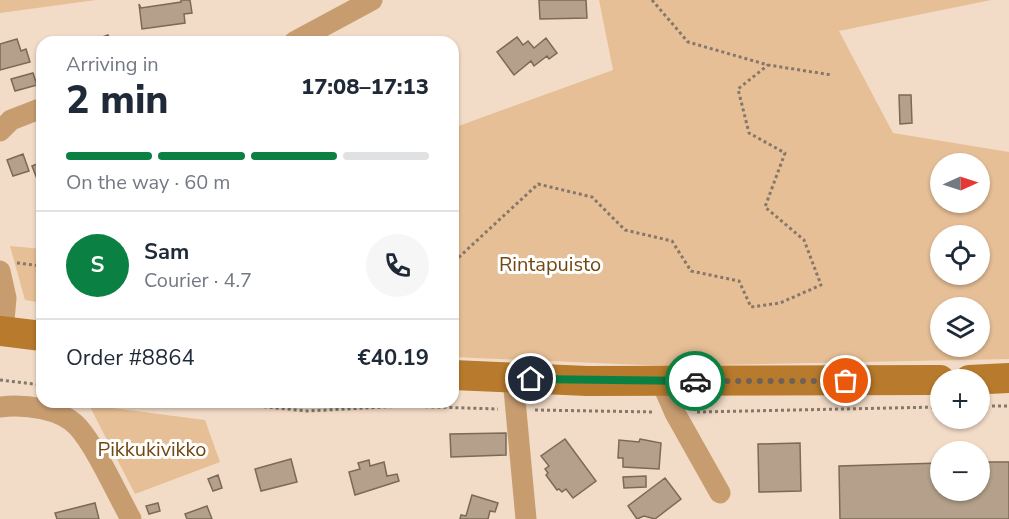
<!DOCTYPE html>
<meta charset="utf-8">
<style>
:root{--surface:#fff;--page:#f6f6f7;--text:#1f2937;--muted:#747a83;--line:#e0e1e3;--accent:#0b8043}
body{margin:0;font-family:"Nunito Sans",sans-serif;background:var(--page);color:var(--text);height:100vh;display:flex;flex-direction:column;font-size:22px;white-space:nowrap}
*{box-sizing:border-box;margin:0}
p{font-size:20px;color:var(--muted)}
.icon{flex:none;width:33px;height:33px;fill:none;stroke:currentColor;stroke-width:2;stroke-linecap:round;stroke-linejoin:round}
.map{position:relative;flex:1;overflow:hidden}
.side{position:absolute;left:36px;top:36px;width:423px;height:372px;display:flex;flex-direction:column;background:var(--surface);border-radius:18px;box-shadow:0 2px 4px #0004}
.side>*{flex:none}
.needle{width:39px;rotate:87deg}
.buttons{position:absolute;left:930px;top:153px;display:grid;gap:12px}
.buttons a{display:grid;place-items:center;width:60px;height:60px;border-radius:50%;background:var(--surface);box-shadow:0 2px 4px #0004;font-size:30px}
.pin{position:absolute;display:grid;place-items:center;width:51px;height:51px;color:#fff;margin:-26px;border:3px solid #fff;border-radius:50%;box-shadow:0 2px 6px #0007}
.courier{position:absolute;display:grid;place-items:center;width:60px;height:60px;margin:-30px;border:4px solid #0b8043;border-radius:50%;background:#fff;color:#222;box-shadow:0 2px 8px #0007}
.head em{font-style:normal;font-weight:800}
.head div{display:flex;flex-direction:column-reverse}
.head{display:flex;align-items:center;justify-content:space-between;height:102px;padding:0 30px}
h1{font-size:39px;font-weight:800;line-height:45px}
.bar{display:grid;grid-template-columns:repeat(4,1fr);gap:9px 6px;align-content:center;height:72px;padding:0 30px}
.bar i{height:8px;border-radius:4px;background:var(--line)}
.bar .on{background:var(--accent)}
.bar p{grid-column:span 4}
.line{display:flex;align-items:center;gap:15px;padding:0 30px;border-top:2px solid var(--line)}
.line div{flex:1}
.round{display:grid;place-items:center;flex:none;width:63px;height:63px;border-radius:32px;background:var(--page)}
.map>svg:first-child{display:block}
</style>
<div class="map">
<svg width="1009" height="519" viewBox="0 0 1009 519">
<rect width="100%" height="100%" fill="#f2dcc7"/>
<path fill="#e6bf96" fill-rule="evenodd" d="M0,0H96L0,13Z
M599,0H991L839,31L893,133L1009,152V359L667,366L453,357V128L613,70ZM940,164H980V202H940ZM940,236H980V274H940ZM940,308H980V346H940Z
M10,246L42,249V303L25,300Z
M89,405L205,420L220,462L135,494Z"/>
<path fill="#b4a08b" stroke="#7c6956" stroke-width="1.5" d="M181,0H190L192,13L184,14L185,23L142,29L139,4L141,8L181,2Z
M539,0H586L587,18L540,19Z
M108,35L111,42H88Z
M517,37L523,45L528,41L534,48L546,38L557,53L549,59L547,56L534,66L531,61L514,75L497,52Z
M17,39L21,51L26,49L30,62L0,70V44Z
M33,73L37,85L15,91L11,79Z
M899,95H911L912,123L900,124Z
M23,154L29,171L13,176L7,160Z
M42,162V189H41L32,166Z
M506,433V455L451,457L450,434Z
M565,439L596,481L573,498L566,489L562,492L559,489L557,490L546,475L548,473L545,469L549,466L541,456Z
M640,439L661,443L659,469L623,467V458H618L619,440L639,442Z
M800,443L801,491L759,492L758,444Z
M291,459L297,482L261,491L255,469Z
M369,460L370,466L384,462L387,476L397,474L399,481L355,495L349,472L360,469L358,463Z
M980,462H1009V519H840L839,466L940,463V490H980Z
M218,475L222,488L213,491L208,479Z
M646,476V487L624,488L623,477Z
M665,478L681,499L655,519L644,516L637,519L628,506Z
M472,495L498,503L495,512L490,511L488,519H460L461,515L466,516Z
M95,503L99,519H57L55,513Z
M158,503L160,511L149,514L146,506Z
M207,506L212,519H187L185,514Z"/>
<g fill="none" stroke-linecap="round" stroke-linejoin="round">
<path stroke="#857769" stroke-width="3" stroke-dasharray="3 3" stroke-linecap="butt" d="M652,0L688,42L768,65L832,75
M453,257L458,258L538,184L592,197L625,230L672,241L691,271L739,281L751,307L780,303L821,285L804,240L765,207L785,153L749,133L738,89L768,65
M17,263L42,266
M0,380L42,385
M216,402L307,411L403,406L498,409
M980,406H1009
M535,410L654,412
M697,412L940,407"/>
<path stroke="#c79d70" stroke-width="21" d="M294,42L372,0
M0,131L11,120L42,108
M0,271L6,298L3,332
M513,378L526,519
M661,381L675,413L720,493
M0,407C24,404 61,408 78,427C96,447 117,494 131,519"/>
<path stroke="#b87a2c" stroke-width="30" d="M0,331L42,336
M453,375L587,381L940,380
M969,380L1009,378"/>
</g>
<g fill="none" stroke-linecap="round" stroke-linejoin="round">
<path stroke="#6e6255" stroke-width="6" stroke-dasharray="0 10.8" d="M695,381H846"/>
<path stroke="#0b8043" stroke-width="8" d="M531,379L695,381"/>
</g>
<g text-anchor="middle" dominant-baseline="central" stroke-width="6" stroke-linejoin="round" paint-order="stroke">
<g font-size="20" fill="#724812" stroke="#fff">
<text x="550" y="264">Rintapuisto</text>
<text x="152" y="449">Pikkukivikko</text>
</g>
</g>
</svg>
<div class="buttons">
<a><svg class="needle" viewBox="-14 -14 28 28"><path d="M0-13l5 13h-10z" fill="#e53935"/><path d="M0 13l5-13h-10z" fill="#747a83"/></svg></a>
<a><svg class="icon" aria-label="locate" viewBox="0 0 24 24"><circle cx="12" cy="12" r="6"/><path d="M12 2v4M12 18v4M2 12h4M18 12h4"/></svg></a>
<a><svg class="icon" aria-label="layers" viewBox="0 0 24 24"><path d="M12 4l9 5-9 5-9-5zM3 14l9 5 9-5"/></svg></a>
<a>+</a>
<a>−</a>
</div>
<div class="pin" style="left:846px;top:381px;background:#ea580c"><svg class="icon" aria-label="bag" viewBox="0 0 24 24"><path d="M5 8h14l-1 12H6zM9 8a3 3 0 0 1 6 0"/></svg></div>
<div class="pin" style="left:531px;top:379px;background:#1f2937"><svg class="icon" aria-label="home" viewBox="0 0 24 24"><path d="M3 11l9-7 9 7M6 9v11h12V9"/></svg></div>
<div class="courier" style="left:695px;top:381px"><svg class="icon" aria-label="car" viewBox="0 0 24 24"><path d="M5 17H2v-5l4-1 3-4h7l3 4 3 1v5h-3M9 17h6M6 11h13"/><circle cx="7" cy="17" r="2"/><circle cx="17" cy="17" r="2"/></svg></div>
<section class="side">
<div class="head"><div><h1>2 min</h1><p>Arriving in</p></div><em>17:08–17:13</em></div>
<div class="bar"><i class="on"></i><i class="on"></i><i class="on"></i><i></i><p>On the way · 60 m</p></div>
<div class="line" style="height:108px"><b class="round" style="background:var(--accent);color:#fff">S</b><div><b>Sam</b><p>Courier · 4.7</p></div><a class="round"><svg class="icon" aria-label="phone" viewBox="0 0 24 24"><path d="M5 4h4l2 5-3 2q2 4 5 5l2-3 5 2v4C11 20 4 13 5 4z"/></svg></a></div>
<div class="line" style="height:78px"><div>Order #8864</div><b>€40.19</b></div>
</section>
</div>
